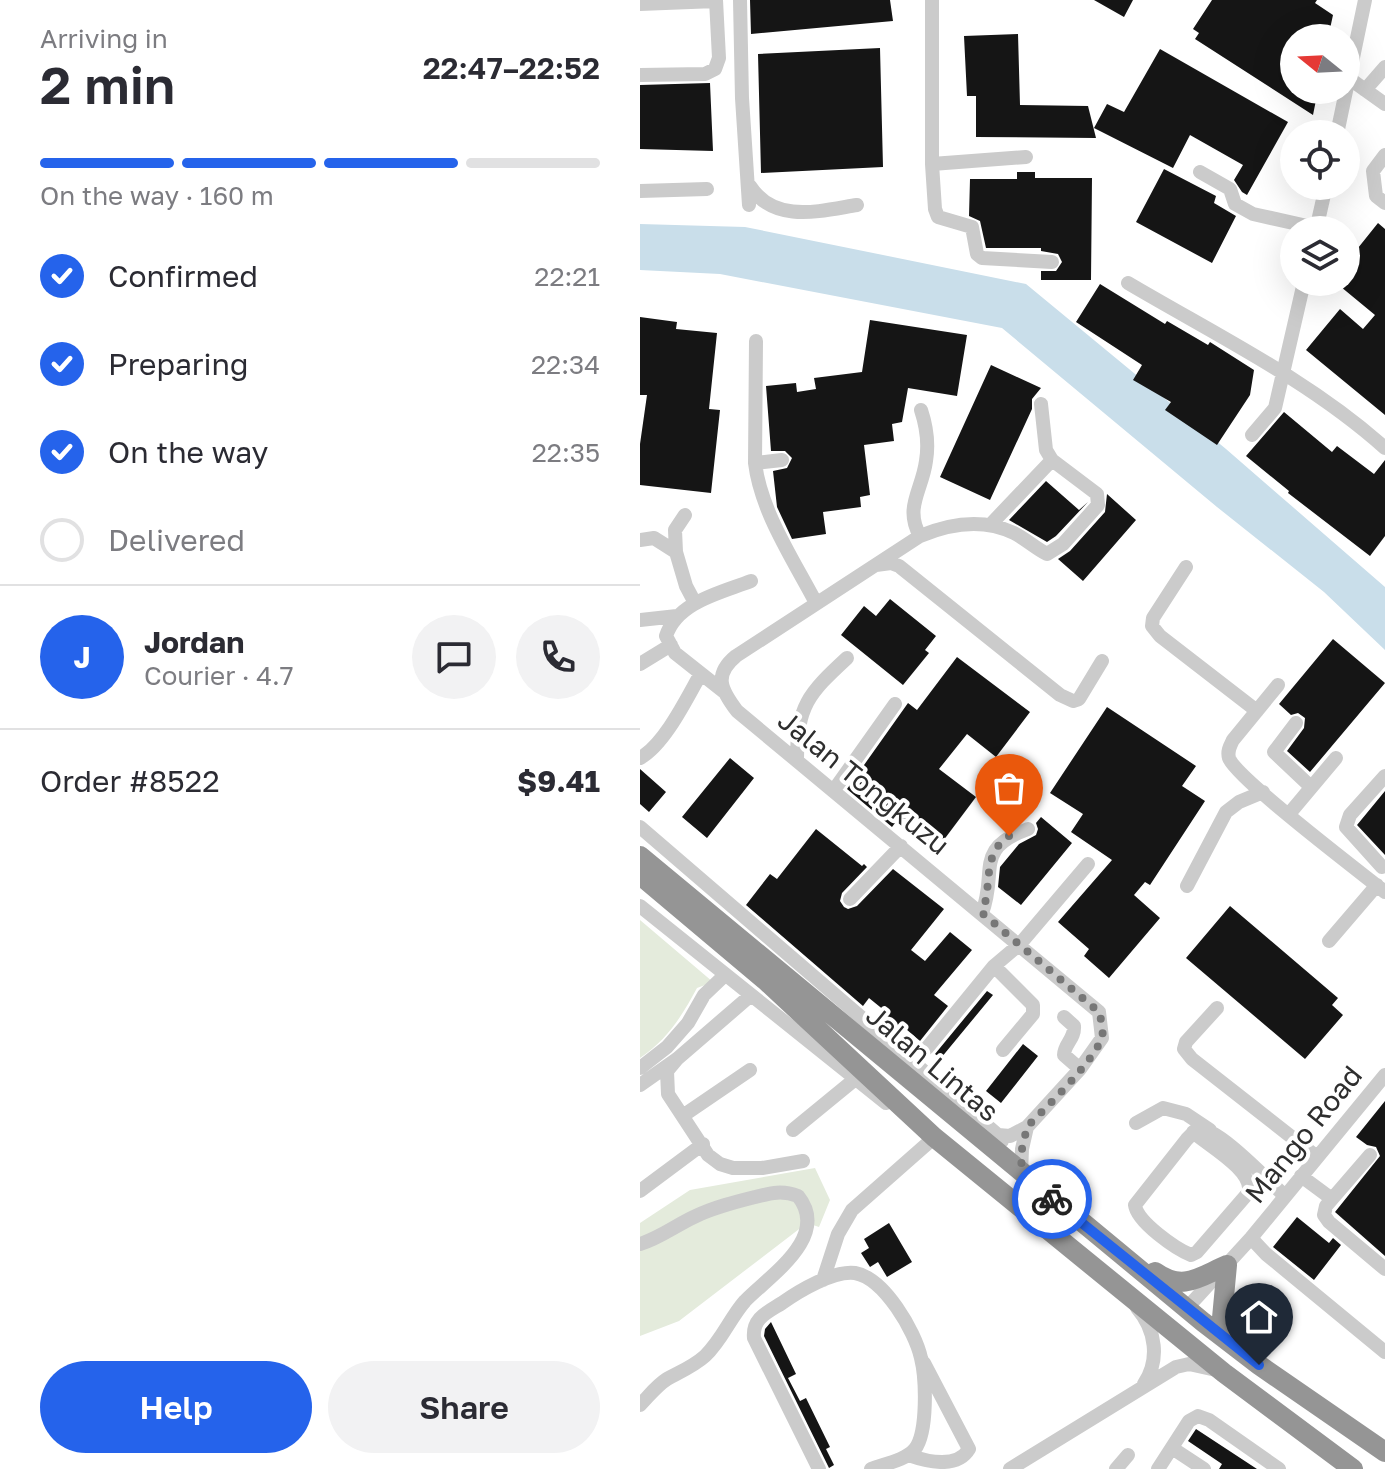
<!DOCTYPE html>
<meta charset="utf-8">
<style>
:root{--surface:#fff;--page:#f2f2f3;--text:#2b2b33;--muted:#7c7c81;--line:#e1e1e2;--accent:#2563eb}
body{margin:0;font-family:"Golos Text",sans-serif;background:var(--page);color:var(--text);height:100vh;display:flex;flex-direction:column;font-size:30px;white-space:nowrap}
*{box-sizing:border-box;margin:0}
p{font-size:26px;color:var(--muted)}
.icon{flex:none;width:44px;height:44px;fill:none;stroke:currentColor;stroke-width:2;stroke-linecap:round;stroke-linejoin:round}
.map{position:relative;flex:1;overflow:hidden}
.side{display:flex;flex-direction:column;background:var(--surface);width:640px}
.side>*{flex:none}
.needle{width:52px;rotate:288deg}
.tools{position:absolute;left:640px;top:24px;display:grid;gap:16px}
.tools a{display:grid;place-items:center;width:80px;height:80px;border-radius:50%;background:var(--surface);box-shadow:0 8px 32px #0002;font-size:40px}
.pin{position:absolute;display:grid;place-items:center;width:68px;height:68px;color:#fff;margin:-82px -34px;border-radius:50% 50% 50% 0;rotate:-45deg;box-shadow:0 0 8px #0007}
.pin .icon{rotate:45deg}
.courier{position:absolute;display:grid;place-items:center;width:80px;height:80px;margin:-40px;border:6px solid #2563eb;border-radius:50%;background:#fff;color:#222;box-shadow:0 2px 10px #0007}
.overview em{font-style:normal;font-weight:600}
.overview div{display:flex;flex-direction:column-reverse}
.overview{display:flex;align-items:center;justify-content:space-between;height:136px;padding:0 40px}
h1{font-size:52px;font-weight:600;line-height:60px}
.bar{display:grid;grid-template-columns:repeat(4,1fr);gap:12px 8px;align-content:center;height:96px;padding:0 40px}
.bar i{height:10px;border-radius:6px;background:var(--line)}
.bar .current{background:var(--accent)}
.bar p{grid-column:span 4}
.line{display:flex;align-items:center;gap:20px;padding:0 40px;border-top:2px solid var(--line)}
.line div{flex:1}
.round{display:grid;place-items:center;flex:none;width:84px;height:84px;border-radius:42px;background:var(--page)}
ol{padding:0 40px;list-style:none}
li{display:flex;align-items:center;gap:24px;height:88px}
li p{margin-inline-start:auto}
li .icon{padding:8px;border-radius:50%;background:var(--accent);color:#fff;stroke-width:4}
li:last-child{color:var(--muted)}
li i{width:44px;height:44px;border:4px solid var(--line);border-radius:50%}
.action{display:flex;gap:16px;margin-top:auto;padding:16px 40px}
.action a{flex:1;height:92px;border-radius:48px;background:var(--accent);color:#fff;font-size:32px;font-weight:600;line-height:92px;text-align:center}
.action a+a{background:var(--page);color:var(--text)}
main{display:flex;flex:1;min-height:0}
.map>svg:first-child{display:block}
</style>
<main>
<section class="side">
<div class="overview"><div><h1>2 min</h1><p>Arriving in</p></div><em>22:47–22:52</em></div>
<div class="bar"><i class="current"></i><i class="current"></i><i class="current"></i><i></i><p>On the way · 160 m</p></div>
<ol>
<li><svg class="icon" aria-label="check" viewBox="0 0 24 24"><path d="M5 12l5 5 9-10"/></svg>Confirmed<p>22:21</p></li>
<li><svg class="icon" aria-label="check" viewBox="0 0 24 24"><path d="M5 12l5 5 9-10"/></svg>Preparing<p>22:34</p></li>
<li><svg class="icon" aria-label="check" viewBox="0 0 24 24"><path d="M5 12l5 5 9-10"/></svg>On the way<p>22:35</p></li>
<li><i></i>Delivered</li>
</ol>
<div class="line" style="height:144px"><b class="round" style="background:var(--accent);color:#fff">J</b><div><b>Jordan</b><p>Courier · 4.7</p></div><a class="round"><svg class="icon" aria-label="chat" viewBox="0 0 24 24"><path d="M4 5h16v11H9l-5 4z"/></svg></a><a class="round"><svg class="icon" aria-label="phone" viewBox="0 0 24 24"><path d="M5 4h4l2 5-3 2q2 4 5 5l2-3 5 2v4C11 20 4 13 5 4z"/></svg></a></div>
<div class="line" style="height:104px"><div>Order #8522</div><b>$9.41</b></div>
<div class="action"><a>Help</a><a>Share</a></div>
</section>
<div class="map">
<svg width="745" height="1469" viewBox="0 0 745 1469">
<rect width="100%" height="100%" fill="#fff"/>
<path fill="#e4ebdc" d="M0,920L73,982L57,988C42,1016 27,1040 0,1058Z
M175,1168L190,1200L179,1227L167,1223L39,1321L0,1336V1223L50,1190Z"/>
<path fill="#c9deea" d="M0,224L105,227L386,284L586,449L745,587V650L684,592L577,507L362,328L80,274L0,270Z"/>
<path fill="#151515" d="M110,0H250L253,21L111,34Z
M454,0H493L484,17Z
M572,0H677L675,3L693,15L688,38H654V90H678L673,115L555,39L559,33L553,29Z
M378,34L380,105L448,106L456,138L336,137V96H327L324,36Z
M240,48L243,167L121,173L118,54Z
M520,49L648,122L607,195L602,192L594,180L603,165L550,135L533,168L454,128L467,104L484,112Z
M70,83L73,151L0,149V85Z
M524,169L576,196L574,203L596,216L572,263L496,222Z
M377,172H395V178H452L451,280H401V271H416L422,262L418,254L401,251V248H346L340,221L329,216L330,179H377Z
M738,223L745,229V415L666,350L700,309L723,329L735,315L695,282H706V263Z
M460,284L525,324L527,321L568,345L570,342L614,370L610,395L577,445L525,410L531,402L493,380L502,365L436,322Z
M0,317L37,322L36,329L77,333L69,409L80,410L71,493L0,485V444L7,395H0Z
M230,320L327,335L317,396L268,388L262,422L252,424L254,441L224,445L230,495L220,497L221,507L183,512L186,534L152,539L137,507L133,471L147,468L152,458L145,451H131L126,386L156,383L157,392L176,389L174,378L222,372Z
M351,365L401,388L392,399V409L350,500L300,477Z
M644,412L692,452L697,446L734,474L745,460V536L730,556L648,493L649,491L606,456Z
M406,481L439,510L448,502L416,536L407,542L369,520Z
M467,494L496,520L443,581L418,559L430,551L465,512Z
M250,599L296,636L285,650L289,653L263,685L201,635L224,606L236,616Z
M693,639L745,683L670,772L647,751L664,728L665,718L658,713L651,715L639,704Z
M317,657L390,712L356,757L327,734L299,769L336,797L297,849L258,819L252,827L207,789L268,703L277,710Z
M467,707L556,766L542,786L565,801L510,885L505,882L494,895L520,918L469,978L444,956L449,949L418,922L472,860L431,832L443,814L410,793Z
M90,758L114,778L67,838L42,817Z
M0,769L26,792L9,812L0,804Z
M745,791V855L717,825Z
M401,817L432,843L381,905L358,887L360,867L379,844L396,835L398,829L396,823Z
M176,829L222,866L224,864L227,867L202,893L200,901L204,907L208,909L217,906L253,869L304,909L271,950L285,961L310,932L332,950L294,995L308,1006L280,1041L266,1029L260,1036L239,1018L245,1011L229,998L223,1006L106,905L130,874L137,879Z
M590,906L698,998L692,1005L703,1015L665,1059L546,958Z
M347,991L353,995L301,1058L295,1054Z
M383,1044L398,1056L361,1103L346,1091Z
M745,1101V1256L695,1212L740,1156L736,1147L727,1145L716,1137Z
M657,1217L689,1243L693,1238L701,1245L674,1280L633,1247Z
M249,1223L272,1262L247,1277L238,1262L230,1267L221,1253L229,1248L224,1239Z
M131,1322L156,1374L148,1378L160,1401L166,1398L190,1447L186,1449L194,1465L189,1468L124,1336L125,1329Z
M556,1429L617,1469H579L582,1464L548,1441Z"/>
<g fill="none" stroke-linecap="round" stroke-linejoin="round">
<path stroke="#cbcbcb" stroke-width="14" d="M100,0L102,98L109,205
M292,0V164L295,209L298,217L332,227L337,254L342,258L412,262
M0,4L76,1
M0,75L65,74L75,69L79,58L76,0
M710,79L745,104
M725,90L745,67
M697,134L725,0
M745,155L733,171L736,196L745,203
M292,164L386,157
M560,172L590,189L595,204L613,214L676,228
M110,186C134,224 180,211 217,205
M0,191L67,189
M676,230L686,186
M488,283C576,335 669,380 745,448
M116,341L115,463C121,512 153,559 176,603
M612,435L635,408L664,282
M115,463L142,460
M352,523L412,460
M280,536C264,507 282,491 286,461C289,443 287,428 281,410
M0,540L14,538L36,552L46,586L55,603
M36,552L35,530L45,515
M236,565L251,563L259,566L420,695L433,701L439,699L462,661
M546,567L513,618L512,626L520,636L617,711
M0,620L37,616
M0,664L31,645
M638,685L593,740C590,746 587,751 589,758C596,778 720,872 745,892
M83,691L35,653L26,636C37,602 80,593 111,581
M656,723L634,752L671,787
M0,758C24,745 46,700 60,675
M157,760C157,706 168,694 207,658
M194,790L255,704
M649,814L696,758
M0,827L358,1135L362,1141
M742,867L706,827L710,815L745,776
M547,886L586,812L599,802L623,792
M210,899L261,846
M0,906L246,1103
M342,913C358,871 333,849 388,829
M689,941L737,885
M354,966L393,1005V1014L363,1050
M577,1008L546,1042L544,1049L552,1059L677,1157
M424,1017L434,1026C435,1039 424,1044 424,1055L440,1069
M287,1048L354,966L380,944L448,864
M37,1059L27,1071L28,1094L68,1155L80,1164L93,1168H122L163,1161
M0,1068L27,1047L48,1023L64,995L85,975
M0,1085L37,1059L110,996
M44,1115L110,1070
M496,1123L523,1108L546,1114L570,1130
M153,1130L214,1080
M553,1132C569,1146 613,1170 609,1192L557,1252L551,1255C536,1249 497,1222 495,1205L547,1139L558,1128C579,1128 627,1180 645,1196
M358,1135L370,1136L387,1127L440,1069L462,1038L459,1012L97,711C81,690 73,675 96,656L280,536C311,523 343,518 374,533C386,539 395,548 407,554L423,544L458,505L457,494L412,460L406,450L401,404
M381,1173L382,1149L387,1127
M661,1176L692,1199L730,1155
M0,1191L63,1144
M692,1199L686,1206L684,1215L689,1222L745,1269
M611,1238L626,1254L745,1352
M0,1244C20,1238 36,1225 56,1216C75,1207 95,1202 115,1197C131,1193 142,1190 158,1196C191,1237 129,1276 105,1301C90,1318 82,1340 65,1356C54,1366 40,1372 27,1379C16,1386 9,1396 0,1405
M183,1280L198,1234L212,1210L288,1143L294,1137L289,1134
M497,1308C516,1330 520,1360 504,1384
M547,1308L611,1238L745,1075
M532,1448L564,1469
M268,1455C288,1462 317,1469 329,1449L284,1363
M179,1469L114,1338C112,1318 128,1312 142,1303C159,1291 194,1270 215,1273C244,1278 275,1331 281,1358C286,1378 288,1432 275,1449C266,1460 244,1464 231,1469
M370,1469L536,1367L549,1364L576,1370
M476,1469L488,1455
M518,1469L549,1421L558,1416L569,1420L639,1469"/>
<path stroke="#959595" stroke-width="20" d="M0,856L563,1322L619,1365L745,1452
M0,875L125,980L294,1137L584,1373L713,1469
M587,1265L582,1318L600,1343
M515,1272C543,1292 559,1277 587,1265"/>
</g>
<g fill="none" stroke-linecap="round" stroke-linejoin="round">
<path stroke="#777" stroke-width="8" stroke-dasharray="0 14.4" d="M369,836C341,854 353,886 342,913L459,1012C461,1020 464,1029 462,1037C455,1061 405,1108 387,1127L382,1149L381,1173L412,1199"/>
<path stroke="#2563eb" stroke-width="10" d="M412,1199L619,1365"/>
</g>
<g text-anchor="middle" dominant-baseline="central" stroke-width="8" stroke-linejoin="round" paint-order="stroke">
<g font-size="28" fill="#2e2e2e" stroke="#fff">
<text transform="translate(224 782) rotate(39)">Jalan Tongkuzu</text>
<text transform="translate(293 1063) rotate(40)">Jalan Lintas</text>
<text transform="translate(663 1134) rotate(-51)">Mango Road</text>
</g>
</g>
</svg>
<div class="tools">
<a><svg class="needle" viewBox="-14 -14 28 28"><path d="M0-13l5 13h-10z" fill="#e53935"/><path d="M0 13l5-13h-10z" fill="#7c7c81"/></svg></a>
<a><svg class="icon" aria-label="locate" viewBox="0 0 24 24"><circle cx="12" cy="12" r="6"/><path d="M12 2v4M12 18v4M2 12h4M18 12h4"/></svg></a>
<a><svg class="icon" aria-label="layers" viewBox="0 0 24 24"><path d="M12 4l9 5-9 5-9-5zM3 14l9 5 9-5"/></svg></a>
</div>
<div class="pin" style="left:369px;top:836px;background:#ea580c"><svg class="icon" aria-label="bag" viewBox="0 0 24 24"><path d="M5 8h14l-1 12H6zM9 8a3 3 0 0 1 6 0"/></svg></div>
<div class="pin" style="left:619px;top:1365px;background:#1f2937"><svg class="icon" aria-label="home" viewBox="0 0 24 24"><path d="M3 11l9-7 9 7M6 9v11h12V9"/></svg></div>
<div class="courier" style="left:412px;top:1199px"><svg class="icon" aria-label="bike" viewBox="0 0 24 24"><circle cx="6" cy="16" r="4"/><circle cx="18" cy="16" r="4"/><path d="M6 16l4-8h5l3 8M10 8l3 8H6M13 5h3"/></svg></div>
</div>
</main>
